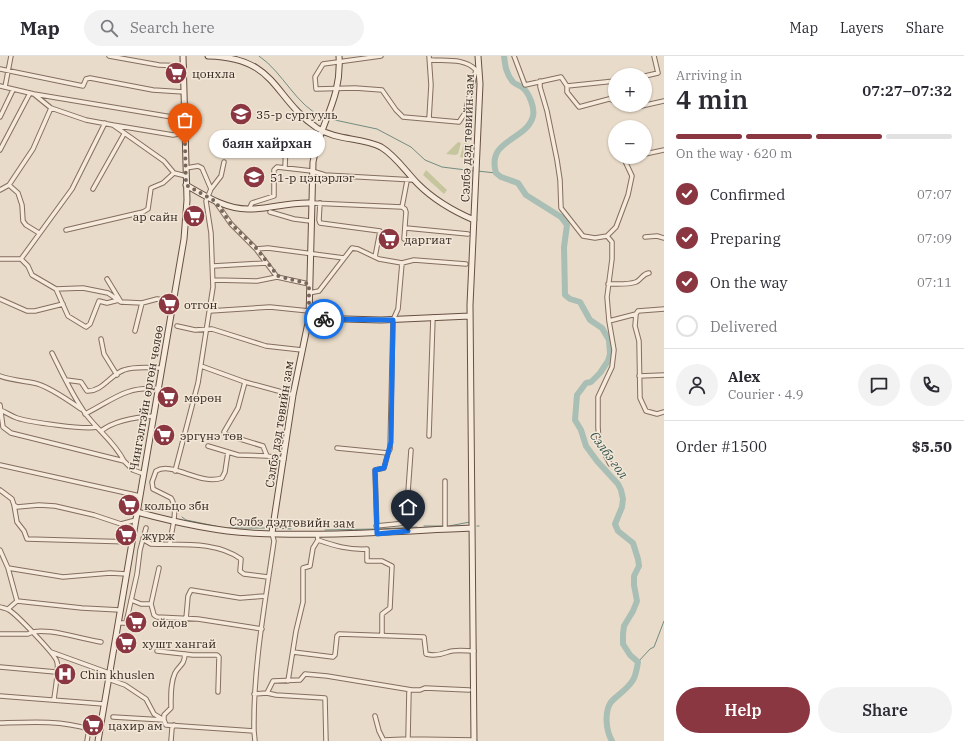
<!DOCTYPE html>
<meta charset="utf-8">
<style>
:root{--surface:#fff;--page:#f2f2f3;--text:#2b2b33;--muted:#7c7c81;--line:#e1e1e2;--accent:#8b3742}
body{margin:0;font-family:"IBM Plex Serif",serif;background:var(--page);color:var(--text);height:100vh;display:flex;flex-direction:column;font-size:15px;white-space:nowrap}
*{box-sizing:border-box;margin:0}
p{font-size:13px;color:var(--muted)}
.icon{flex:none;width:22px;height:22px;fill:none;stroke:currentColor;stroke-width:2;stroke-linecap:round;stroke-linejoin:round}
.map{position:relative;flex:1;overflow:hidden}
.details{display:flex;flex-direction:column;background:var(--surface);width:300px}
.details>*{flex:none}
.tools{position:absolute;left:608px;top:12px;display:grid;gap:8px}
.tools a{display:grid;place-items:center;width:44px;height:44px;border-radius:50%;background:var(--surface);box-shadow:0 1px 3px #0004;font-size:20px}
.pin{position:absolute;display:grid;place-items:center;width:34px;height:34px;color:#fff;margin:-41px -17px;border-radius:50% 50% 50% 0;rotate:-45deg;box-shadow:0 0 4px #0007}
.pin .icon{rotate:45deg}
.courier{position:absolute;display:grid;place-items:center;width:40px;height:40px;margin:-20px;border:3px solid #1a73e8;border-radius:50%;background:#fff;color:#222;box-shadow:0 1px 5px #0007}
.bubble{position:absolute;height:28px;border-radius:14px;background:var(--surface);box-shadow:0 1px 3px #0004;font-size:13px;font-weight:600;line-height:28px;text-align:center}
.summary em{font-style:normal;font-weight:600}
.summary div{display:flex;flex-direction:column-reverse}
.summary{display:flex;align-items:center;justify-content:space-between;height:68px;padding:0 12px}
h1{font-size:26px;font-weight:600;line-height:30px}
.bar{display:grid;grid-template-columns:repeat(4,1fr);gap:6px 4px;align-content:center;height:48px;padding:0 12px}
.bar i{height:5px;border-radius:3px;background:var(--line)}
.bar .selected{background:var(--accent)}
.bar p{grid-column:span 4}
.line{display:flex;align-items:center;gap:10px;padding:0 12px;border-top:1px solid var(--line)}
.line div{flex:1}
.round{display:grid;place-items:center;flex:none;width:42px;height:42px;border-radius:21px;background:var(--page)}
ol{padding:0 12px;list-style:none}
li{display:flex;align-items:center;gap:12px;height:44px}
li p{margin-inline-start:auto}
li .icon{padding:4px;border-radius:50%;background:var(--accent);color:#fff;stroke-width:4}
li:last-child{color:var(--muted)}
li i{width:22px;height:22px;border:2px solid var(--line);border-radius:50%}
.primary-button{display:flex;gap:8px;margin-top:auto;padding:8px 12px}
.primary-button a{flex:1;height:46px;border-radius:24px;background:var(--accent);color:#fff;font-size:16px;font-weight:600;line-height:46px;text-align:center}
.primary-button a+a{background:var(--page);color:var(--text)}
header{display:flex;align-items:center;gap:24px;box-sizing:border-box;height:56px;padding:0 20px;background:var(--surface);border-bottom:1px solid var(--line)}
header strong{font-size:19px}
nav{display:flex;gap:22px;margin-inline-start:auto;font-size:14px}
.search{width:280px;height:36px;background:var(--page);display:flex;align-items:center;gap:10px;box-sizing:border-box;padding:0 14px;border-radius:22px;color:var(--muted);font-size:15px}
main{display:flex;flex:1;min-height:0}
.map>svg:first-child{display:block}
</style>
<header>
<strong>Map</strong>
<div class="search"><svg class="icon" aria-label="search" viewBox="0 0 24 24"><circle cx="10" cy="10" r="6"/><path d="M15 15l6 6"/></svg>Search here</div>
<nav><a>Map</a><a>Layers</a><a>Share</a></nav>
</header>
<main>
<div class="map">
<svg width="664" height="685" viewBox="0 0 664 685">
<rect width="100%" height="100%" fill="#e9dbc9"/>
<path fill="#c6c69e" d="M468,74L473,75L470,86L465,85Z
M458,86L461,87L458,98L455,99L446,98Z
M464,87L471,89L468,103L460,101Z
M426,114L447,134L444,138L423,119Z"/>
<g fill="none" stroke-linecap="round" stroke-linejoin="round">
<path stroke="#718c81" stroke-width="1" d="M259,0C284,17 295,49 324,62
M330,63L377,73L411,91L425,104L442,111L474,115
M477,115L496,117
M182,461L186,464L220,471
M424,470H444
M449,470L470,466
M477,470H479
M228,472H269
M277,472L291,473
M379,473L417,471
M325,474L375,473
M638,606L650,593L654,591L664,565"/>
<path stroke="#a9beb5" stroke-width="6" d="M504,0C505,9 506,18 513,26C516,29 520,29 523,32C529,37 535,52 533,60C527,85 486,83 496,117L501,121L518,127L526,139L561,161L567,169L564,191L565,239L570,243L580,246L590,264L602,272L609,284L610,298L608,305L600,317L591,326L586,327L577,339L575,364L581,374L586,390L597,405L618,428L621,434L623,443L622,451L615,468L618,475L633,487L638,503L639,510L634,520V529L637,545L633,555L624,570L623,578V588L630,599L638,606C637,612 636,619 633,624C627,634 617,639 611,646C604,656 606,675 612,685"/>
<g stroke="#846e60" stroke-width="5.5">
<path id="street" d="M109,0L159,9L184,10
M381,0L323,8L315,21L316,33L355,32L382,34L396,54L403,61L459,66L465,57L476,14C465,2 446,5 431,4
M514,0L525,29L561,21L567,30V36L579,51L609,43L615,45
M0,13L83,30L86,23L90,22L153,34L184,36
M645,20L658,17L654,0
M540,25V31L547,55L557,104L560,124L561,152L583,180L595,182L607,180L616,171L628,139L632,120L625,105L628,101
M0,30L34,38L184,63
M567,30L615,25
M5,31L11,0
M35,39L51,52L86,64L113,69L164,105L174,117L186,120
M626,49L637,51L664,45
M0,61L13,34
M429,63L431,29L429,0
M113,69L173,79L184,77
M0,94L30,37
M645,98L664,94
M285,111L286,87L316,89
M186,112L198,110L202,112L211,133
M93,133L124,78
M0,134L9,129
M215,145L231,168L256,193L277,221L309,228
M311,147L402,151
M320,147L319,164L320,167L380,175L375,201
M249,153L252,147L274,140V114L277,111L312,115L325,119L414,124
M270,156L294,163L310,165
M406,172L468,178
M66,174L143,156L148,153L151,132L163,127L174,117
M39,177L26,169L23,165L22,149L18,137L9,129L33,93L51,52
M607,180L612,186V203L607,241L609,265L636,258
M645,181L657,180L664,182
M404,183L406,156L405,153L402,151L407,125
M256,193L268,192L344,202
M0,203H21L28,210L32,219L56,233L83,232L108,237L121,246
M21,203L72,133L105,67
M213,210L266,207
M107,223L121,246L142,247L157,243L173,245
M214,224L257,225L277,221
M608,228C617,228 627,229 636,226C642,223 642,218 649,217
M56,233L68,260L86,271L90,268L99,245L107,247L119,244
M309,237L319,235L352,192L358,193L379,203L402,207
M0,243L27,255H35L63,248
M664,253L638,255L636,258L635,270L639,285L640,342L646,355L657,358L664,356
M210,255L270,251L309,255
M609,265L614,294L612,311L598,341V371L599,387L610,408
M177,270L195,274L212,273L266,290L302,294
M135,275L142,247
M101,283L104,298L117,319
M52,297C62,317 72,339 85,357C97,374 114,385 124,405
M201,310L245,326L293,339
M0,320C11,324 23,325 34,327C46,329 71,346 81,353
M639,320L664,319
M66,324L81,326L87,335C102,336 111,318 124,314C136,310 150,312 162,312
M0,349L3,371L11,377L124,405L133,414L144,418
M0,354C6,356 11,360 17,362C29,366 85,374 97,371
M85,358C113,344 125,330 158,333
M101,375C115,364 137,361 154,360
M429,380L433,261
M208,390L238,399L267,400L263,390L227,379L224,376L238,352L245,326
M337,392L388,397L390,393L393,264L398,253L402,207L414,204L466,208
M267,400L284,403
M0,409L140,440
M175,415L198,327L213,231L211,177L206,145L211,133L221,120L224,106
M445,425V473
M0,434L12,443L14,449
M376,470L406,467L409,464L408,436L411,394
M377,477L375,414L384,412L388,397
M317,478L318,484C335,490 349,494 367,493V505H382L392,510L390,552L382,558V579
M144,484L151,488C181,489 216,485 241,503L240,515L244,518L268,521
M132,486L27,483L24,475L17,466L14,449L17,451L39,449L55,450L94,459L121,468L136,464
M170,488C171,474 179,454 171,442L153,433L152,426L156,415C172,405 201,430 222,422L225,416L228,396
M0,494L8,512L17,545L8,553
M8,512L63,521L110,517L127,518
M131,544L141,548H151L154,559L157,561L198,563L262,573
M17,545L82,552L120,554
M151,548L159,512
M0,551C3,552 6,552 9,554C16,558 56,599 57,606C59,613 55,635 54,643
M186,563L188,540L191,534L240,542L265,540
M119,567H126L137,518L140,494L146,472
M0,578H28C41,569 84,584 101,586
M157,595L193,599H217L219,601L218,636
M51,596L109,617
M293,596L333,601L335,599L337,580L339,578L424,581L426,598C434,600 440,599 448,596C455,593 467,595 474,595
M0,611L56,616
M108,623L125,629L146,643L154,658L164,664L166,669L254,675C253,611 265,548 274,485L272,477
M288,625L296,575L303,546V512L310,510L313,492L318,484
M267,637L276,639L325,642L326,685
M254,638L267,637L273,625L300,624L305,618L327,620L412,634H420L425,632L469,634
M0,640L104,648
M375,660L379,675L384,685
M113,661L164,664V659L171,652C171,641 170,628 175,617C180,608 184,610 185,598
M0,667C30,666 60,664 89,673
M254,675L255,685
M408,683L474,684
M384,684L408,683L409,634
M87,685L89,673H100
M171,685L172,672L174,669"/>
</g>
<g stroke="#665043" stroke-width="7">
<path id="secondary" d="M208,0C278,2 271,40 317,72C337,85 361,81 381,91C396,100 406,116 418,128C434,144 453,155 474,164
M186,129C205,140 227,154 250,153C271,153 288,146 311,147
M309,262L381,264L470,260
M137,456C174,466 212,475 251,477C324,481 398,475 472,472
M272,477L293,339L309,262L313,106C320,66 342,44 339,0
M98,685L184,183L187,144L183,0
M474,685L470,249L480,28L478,0"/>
</g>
<use href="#street" stroke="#f5eadb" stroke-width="3.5"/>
<use href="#secondary" stroke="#f5eadb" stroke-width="5"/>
</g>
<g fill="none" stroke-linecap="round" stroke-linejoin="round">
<path stroke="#75675c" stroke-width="4" stroke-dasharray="0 7.2" d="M185,88L186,129L215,145L231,168L256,192L278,220L309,228V262L324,263"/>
<path stroke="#1a73e8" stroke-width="5" d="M324,263L393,264L391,386L384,412L375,414L377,478L408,475"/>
</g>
<defs>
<g id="supermarket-disc" transform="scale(1.15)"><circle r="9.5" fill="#8b3742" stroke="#f2e7d8"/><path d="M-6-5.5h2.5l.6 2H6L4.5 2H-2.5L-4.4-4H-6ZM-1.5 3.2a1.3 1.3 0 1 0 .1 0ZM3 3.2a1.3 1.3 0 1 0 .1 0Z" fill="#fff"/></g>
<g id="school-disc" transform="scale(1.15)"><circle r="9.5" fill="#8b3742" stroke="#f2e7d8"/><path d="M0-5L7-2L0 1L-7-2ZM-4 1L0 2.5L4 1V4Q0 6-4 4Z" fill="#fff"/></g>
<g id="hospital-disc" transform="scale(1.15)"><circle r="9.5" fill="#8b3742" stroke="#f2e7d8"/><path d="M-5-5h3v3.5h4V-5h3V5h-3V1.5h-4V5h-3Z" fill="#fff"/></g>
</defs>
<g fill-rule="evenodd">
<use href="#supermarket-disc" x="176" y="17"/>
<use href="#school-disc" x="241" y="58"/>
<use href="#school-disc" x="254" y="121"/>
<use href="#supermarket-disc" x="194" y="160"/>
<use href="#supermarket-disc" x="389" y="183"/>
<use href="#supermarket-disc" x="169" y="248"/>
<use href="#supermarket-disc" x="168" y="341"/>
<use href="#supermarket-disc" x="164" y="379"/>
<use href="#supermarket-disc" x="129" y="449"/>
<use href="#supermarket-disc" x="126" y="479"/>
<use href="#supermarket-disc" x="136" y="566"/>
<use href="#supermarket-disc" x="126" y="587"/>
<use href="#hospital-disc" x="65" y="618"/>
<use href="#supermarket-disc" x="93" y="669"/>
</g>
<g text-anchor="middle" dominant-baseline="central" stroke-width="3" stroke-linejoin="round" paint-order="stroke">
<g font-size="12" fill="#362921" stroke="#f2e7d8" text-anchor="start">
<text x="192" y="17">цонхла</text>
<text x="256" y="58">35-р сургууль</text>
<text x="270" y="121">51-р цэцэрлэг</text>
<text x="178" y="160" text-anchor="end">ар сайн</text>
<text x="404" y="183">даргиат</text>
<text x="184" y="248">отгон</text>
<text x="184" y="341">мөрөн</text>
<text x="180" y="379">эргүнэ төв</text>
<text x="144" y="449">кольцо збн</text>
<text x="142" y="479">жүрж</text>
<text x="152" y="566">ойдов</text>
<text x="142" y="587">хушт хангай</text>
<text x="80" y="618">Chin khuslen</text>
<text x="108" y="669">цахир ам</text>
</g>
<g font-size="12" fill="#362921" stroke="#f2e7d8">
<text transform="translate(467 82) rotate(-88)">Сэлбэ дэд төвийн зам</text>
<text transform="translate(146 342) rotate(-80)">Чингэлтэйн өргөн чөлөө</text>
<text transform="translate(279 368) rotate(-81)">Сэлбэ дэд төвийн зам</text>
<text transform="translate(292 466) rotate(1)">Сэлбэ дэдтөвийн зам</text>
</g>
<g font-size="13" font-style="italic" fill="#33544d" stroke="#f2e7d8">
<text transform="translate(609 399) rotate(54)">Сэлбэ гол</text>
</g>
</g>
</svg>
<div class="tools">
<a>+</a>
<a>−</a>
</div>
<div class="pin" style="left:185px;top:88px;background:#ea580c"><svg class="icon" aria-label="bag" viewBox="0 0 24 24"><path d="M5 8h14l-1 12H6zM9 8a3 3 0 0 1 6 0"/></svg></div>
<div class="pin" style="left:408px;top:475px;background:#1f2937"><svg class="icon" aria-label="home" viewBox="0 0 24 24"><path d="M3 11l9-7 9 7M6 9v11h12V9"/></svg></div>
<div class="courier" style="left:324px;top:263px"><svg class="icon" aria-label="bike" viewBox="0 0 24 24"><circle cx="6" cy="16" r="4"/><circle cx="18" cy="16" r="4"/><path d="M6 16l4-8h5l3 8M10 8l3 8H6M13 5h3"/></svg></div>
<div class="bubble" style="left:209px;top:74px;width:116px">баян хайрхан</div>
</div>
<section class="details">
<div class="summary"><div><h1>4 min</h1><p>Arriving in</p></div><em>07:27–07:32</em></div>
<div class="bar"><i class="selected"></i><i class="selected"></i><i class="selected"></i><i></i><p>On the way · 620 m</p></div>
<ol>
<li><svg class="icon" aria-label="check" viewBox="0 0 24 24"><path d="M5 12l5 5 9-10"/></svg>Confirmed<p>07:07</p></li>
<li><svg class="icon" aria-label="check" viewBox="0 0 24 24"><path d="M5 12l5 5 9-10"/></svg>Preparing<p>07:09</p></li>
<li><svg class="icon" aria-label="check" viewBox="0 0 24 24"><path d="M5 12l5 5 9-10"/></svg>On the way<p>07:11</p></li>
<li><i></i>Delivered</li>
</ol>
<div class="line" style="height:72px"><a class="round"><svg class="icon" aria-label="person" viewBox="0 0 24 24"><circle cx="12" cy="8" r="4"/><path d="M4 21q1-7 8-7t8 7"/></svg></a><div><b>Alex</b><p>Courier · 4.9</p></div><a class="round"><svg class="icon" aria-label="chat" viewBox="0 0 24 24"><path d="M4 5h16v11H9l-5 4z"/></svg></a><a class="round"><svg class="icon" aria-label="phone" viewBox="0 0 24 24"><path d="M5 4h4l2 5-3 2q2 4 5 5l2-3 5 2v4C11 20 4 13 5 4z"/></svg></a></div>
<div class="line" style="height:52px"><div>Order #1500</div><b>$5.50</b></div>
<div class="primary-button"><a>Help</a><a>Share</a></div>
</section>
</main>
